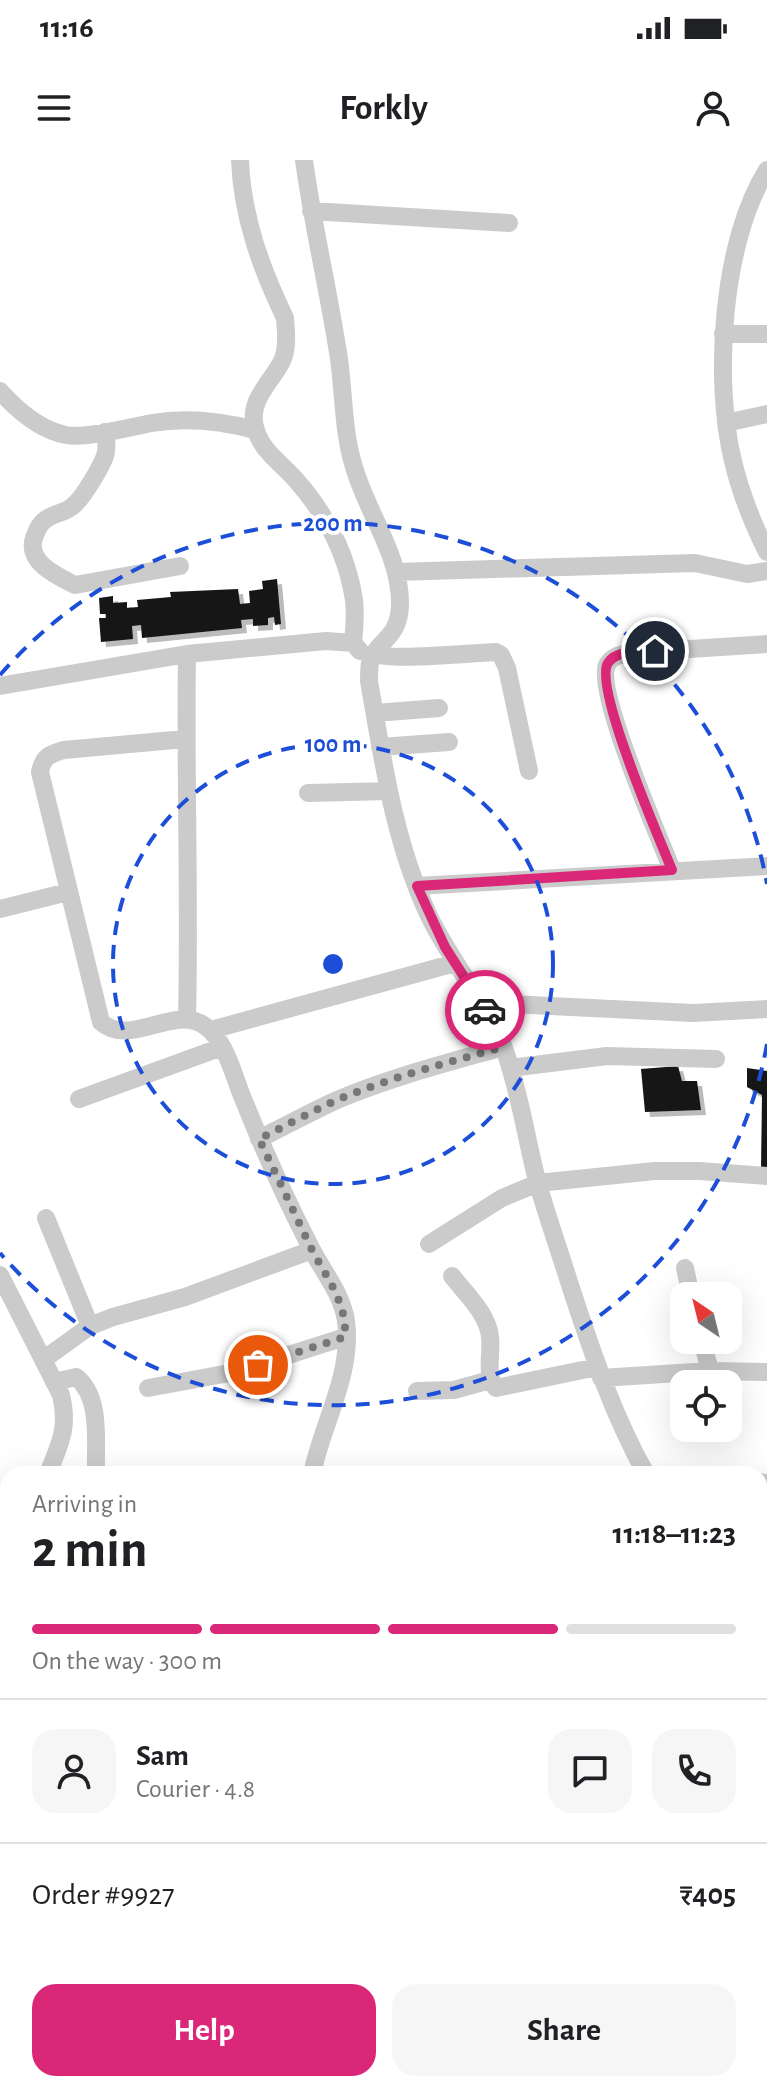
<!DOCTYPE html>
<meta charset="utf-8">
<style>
:root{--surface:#fff;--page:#f6f6f6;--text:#202124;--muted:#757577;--line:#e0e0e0;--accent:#db2777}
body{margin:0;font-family:"Alegreya Sans",sans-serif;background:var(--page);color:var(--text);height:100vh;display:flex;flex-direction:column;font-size:30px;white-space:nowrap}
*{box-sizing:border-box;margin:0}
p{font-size:26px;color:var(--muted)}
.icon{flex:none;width:44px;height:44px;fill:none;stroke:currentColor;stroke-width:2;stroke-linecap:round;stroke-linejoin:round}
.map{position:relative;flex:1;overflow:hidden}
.side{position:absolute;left:0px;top:1306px;width:768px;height:626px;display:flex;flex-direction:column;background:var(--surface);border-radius:24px 24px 0 0;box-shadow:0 8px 32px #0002}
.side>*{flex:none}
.needle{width:52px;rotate:325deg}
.controls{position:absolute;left:670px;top:1122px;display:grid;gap:16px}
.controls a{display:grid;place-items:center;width:72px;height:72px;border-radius:16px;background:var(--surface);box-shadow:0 8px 32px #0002;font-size:40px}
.pin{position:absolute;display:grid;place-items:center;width:68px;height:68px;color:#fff;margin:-34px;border:4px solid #fff;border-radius:50%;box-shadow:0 2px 8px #0007}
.courier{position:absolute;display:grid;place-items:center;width:80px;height:80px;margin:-40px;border:6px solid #db2777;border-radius:50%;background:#fff;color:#222;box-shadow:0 2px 10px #0007}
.headline em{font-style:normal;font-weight:700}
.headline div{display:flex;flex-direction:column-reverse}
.headline{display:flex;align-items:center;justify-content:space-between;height:136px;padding:0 32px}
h1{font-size:52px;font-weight:700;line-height:60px}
.bar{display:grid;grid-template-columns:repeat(4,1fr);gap:12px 8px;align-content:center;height:96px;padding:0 32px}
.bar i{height:10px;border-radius:6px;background:var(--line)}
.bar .on{background:var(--accent)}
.bar p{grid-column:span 4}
.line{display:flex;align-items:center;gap:20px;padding:0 32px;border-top:2px solid var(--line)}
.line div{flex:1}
.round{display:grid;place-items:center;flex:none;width:84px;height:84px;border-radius:24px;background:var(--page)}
.primary-button{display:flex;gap:16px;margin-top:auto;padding:16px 32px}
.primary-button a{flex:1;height:92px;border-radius:24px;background:var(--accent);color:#fff;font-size:32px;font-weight:700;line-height:92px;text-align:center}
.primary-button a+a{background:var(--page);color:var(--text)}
.status{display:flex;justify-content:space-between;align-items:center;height:56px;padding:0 40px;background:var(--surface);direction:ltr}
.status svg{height:22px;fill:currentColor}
header{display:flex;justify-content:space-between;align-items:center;height:104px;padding:0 32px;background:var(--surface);font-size:36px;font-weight:700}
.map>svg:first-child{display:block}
</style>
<div class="status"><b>11:16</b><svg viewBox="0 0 49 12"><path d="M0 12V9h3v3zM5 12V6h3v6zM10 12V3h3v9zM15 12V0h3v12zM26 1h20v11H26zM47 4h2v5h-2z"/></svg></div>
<header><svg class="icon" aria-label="menu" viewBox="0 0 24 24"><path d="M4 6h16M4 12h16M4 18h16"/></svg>Forkly<svg class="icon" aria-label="person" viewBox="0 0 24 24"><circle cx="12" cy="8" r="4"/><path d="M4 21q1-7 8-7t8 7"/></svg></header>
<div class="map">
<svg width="767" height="1931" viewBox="0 0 767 1931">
<defs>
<filter id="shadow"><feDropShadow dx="5" dy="5" stdDeviation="0" flood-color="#0004"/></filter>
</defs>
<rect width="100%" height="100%" fill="#fff"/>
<path fill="#151515" filter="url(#shadow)" d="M277,419L281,464L275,465L274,457L268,458V465L253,466V459L241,460L242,468L142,478L141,465L132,466L133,479L101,482L99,458H106V454H100L99,438L113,436V443L127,442V448L138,447L137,440L171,437L170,432L238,429L240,444L250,443L249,431L263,429L262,421Z
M678,906L682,921H697L701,950L645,952L641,909Z
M747,908L767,911V1009H761L762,935L747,927Z"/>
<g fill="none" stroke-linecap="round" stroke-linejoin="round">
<path stroke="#cbcbcb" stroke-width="18" d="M240,0C242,56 261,108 285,158C286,172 288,188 282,201C271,223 248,240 255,267C261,291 280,302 296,320C326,354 347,394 354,440C356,454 354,470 353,483
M304,0C313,67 329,132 339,199C344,235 343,272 354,307C367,353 401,396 400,445C399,480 377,479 370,503C369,509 369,516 369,521C383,601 394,682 429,756C451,802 486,841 504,888C520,932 526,979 538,1024C548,1059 560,1093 571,1128C592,1192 613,1255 646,1314
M767,10C722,81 713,220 733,301C740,331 753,364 767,392
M311,51L509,63
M723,174H767
M0,231C17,250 40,270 66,275C87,279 130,267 152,263C188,257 221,261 255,270
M726,263L767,254
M105,272C106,280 108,288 105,296C101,307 84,336 75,344C67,353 57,352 48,358C40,362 37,370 34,378C26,402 57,416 75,425L180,406
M396,412L695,403L747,414L767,411
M187,494C185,616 190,737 187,859
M376,494C390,501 474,493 496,492L501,495L507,508L529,611
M0,526L187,494L326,481L353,483L360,491
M375,553L439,548
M185,579L64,590C49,594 43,597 40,612L101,862C130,888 174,844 205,866C226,880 234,918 244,941C264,991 287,1042 312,1090C324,1113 342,1134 346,1161C353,1214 322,1264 312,1314
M380,587L449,582
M308,633L389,631
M672,710C659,677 595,530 607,505C611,497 619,495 627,493L767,484
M417,726L767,706
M0,749L68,732
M484,850L510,844L693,853L767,849
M211,870L455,803
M510,908L607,896L716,899
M79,939L222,887
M259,979C285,966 311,952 337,940C391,917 447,903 503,887
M46,1058L90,1166
M429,1084L502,1038L538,1023L655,1011H699L767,1016
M685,1108L691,1136
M0,1115L61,1235C69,1268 60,1283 48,1314
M452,1116C466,1134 488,1154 490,1177C492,1193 485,1216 496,1228L597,1207
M702,1180L710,1211
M43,1200L90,1166L113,1157L185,1137L312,1090
M601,1218L710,1211L767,1212
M54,1222L76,1217C102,1237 95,1283 96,1314
M148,1228L235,1212L345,1177
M417,1231L454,1230L490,1220
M760,1322L767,1323
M0,1344L8,1372
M760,1460H767
M760,1617L767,1647
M760,1730L767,1728
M0,1758L8,1754
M760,1902H767
M147,1924L151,1931
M171,1931L173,1924
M225,1931L227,1924
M500,1931L501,1924
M713,1931L714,1924"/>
</g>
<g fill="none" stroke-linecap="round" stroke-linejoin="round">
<path stroke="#777" stroke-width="8" stroke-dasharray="0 14.4" d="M258,1205L345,1177C347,1141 325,1116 310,1086C293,1050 276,1014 259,979C285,966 311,952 337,940C391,917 447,903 503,887L485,850"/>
<path stroke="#db2777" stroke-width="10" d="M485,850L445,787L417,726L672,710C659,678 593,526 608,503C617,489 642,492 655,491"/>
</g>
<g fill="none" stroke="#1d4ed8" stroke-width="4" stroke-dasharray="14 10">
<circle cx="333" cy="804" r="220"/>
<path d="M767 884A441 441 0 0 1 0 1093M0 515A441 441 0 0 1 767 724"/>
</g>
<circle cx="333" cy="804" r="12" fill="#1d4ed8" stroke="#fff" stroke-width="4"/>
<g font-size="24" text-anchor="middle" font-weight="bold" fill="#1d4ed8" stroke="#fff" stroke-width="8" stroke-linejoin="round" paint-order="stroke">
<text x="333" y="371">200 m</text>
<text x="333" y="592">100 m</text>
</g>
</svg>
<div class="controls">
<a><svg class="needle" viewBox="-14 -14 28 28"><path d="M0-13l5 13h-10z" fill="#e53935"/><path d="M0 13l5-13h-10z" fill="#757577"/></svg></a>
<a><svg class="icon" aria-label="locate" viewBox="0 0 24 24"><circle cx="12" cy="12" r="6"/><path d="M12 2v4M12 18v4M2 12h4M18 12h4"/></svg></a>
</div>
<div class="pin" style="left:258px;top:1205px;background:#ea580c"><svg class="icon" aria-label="bag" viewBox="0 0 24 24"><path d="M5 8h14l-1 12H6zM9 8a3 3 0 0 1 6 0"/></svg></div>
<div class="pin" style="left:655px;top:491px;background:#1f2937"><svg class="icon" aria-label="home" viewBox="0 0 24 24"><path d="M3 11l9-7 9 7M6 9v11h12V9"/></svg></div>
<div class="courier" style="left:485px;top:850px"><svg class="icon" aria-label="car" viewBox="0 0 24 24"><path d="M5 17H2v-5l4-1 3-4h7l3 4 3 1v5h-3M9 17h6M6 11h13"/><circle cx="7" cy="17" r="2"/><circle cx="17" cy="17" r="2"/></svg></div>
<section class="side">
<div class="headline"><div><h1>2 min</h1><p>Arriving in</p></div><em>11:18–11:23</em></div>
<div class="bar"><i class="on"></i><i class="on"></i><i class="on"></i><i></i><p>On the way · 300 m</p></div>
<div class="line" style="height:144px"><a class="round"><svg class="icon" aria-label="person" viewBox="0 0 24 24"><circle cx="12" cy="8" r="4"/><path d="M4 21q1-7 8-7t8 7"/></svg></a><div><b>Sam</b><p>Courier · 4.8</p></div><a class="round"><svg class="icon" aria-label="chat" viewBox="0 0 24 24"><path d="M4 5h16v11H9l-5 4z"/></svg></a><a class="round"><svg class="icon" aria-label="phone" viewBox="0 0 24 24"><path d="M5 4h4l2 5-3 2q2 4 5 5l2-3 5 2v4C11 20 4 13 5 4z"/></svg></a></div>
<div class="line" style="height:104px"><div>Order #9927</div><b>₹405</b></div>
<div class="primary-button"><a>Help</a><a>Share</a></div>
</section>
</div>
